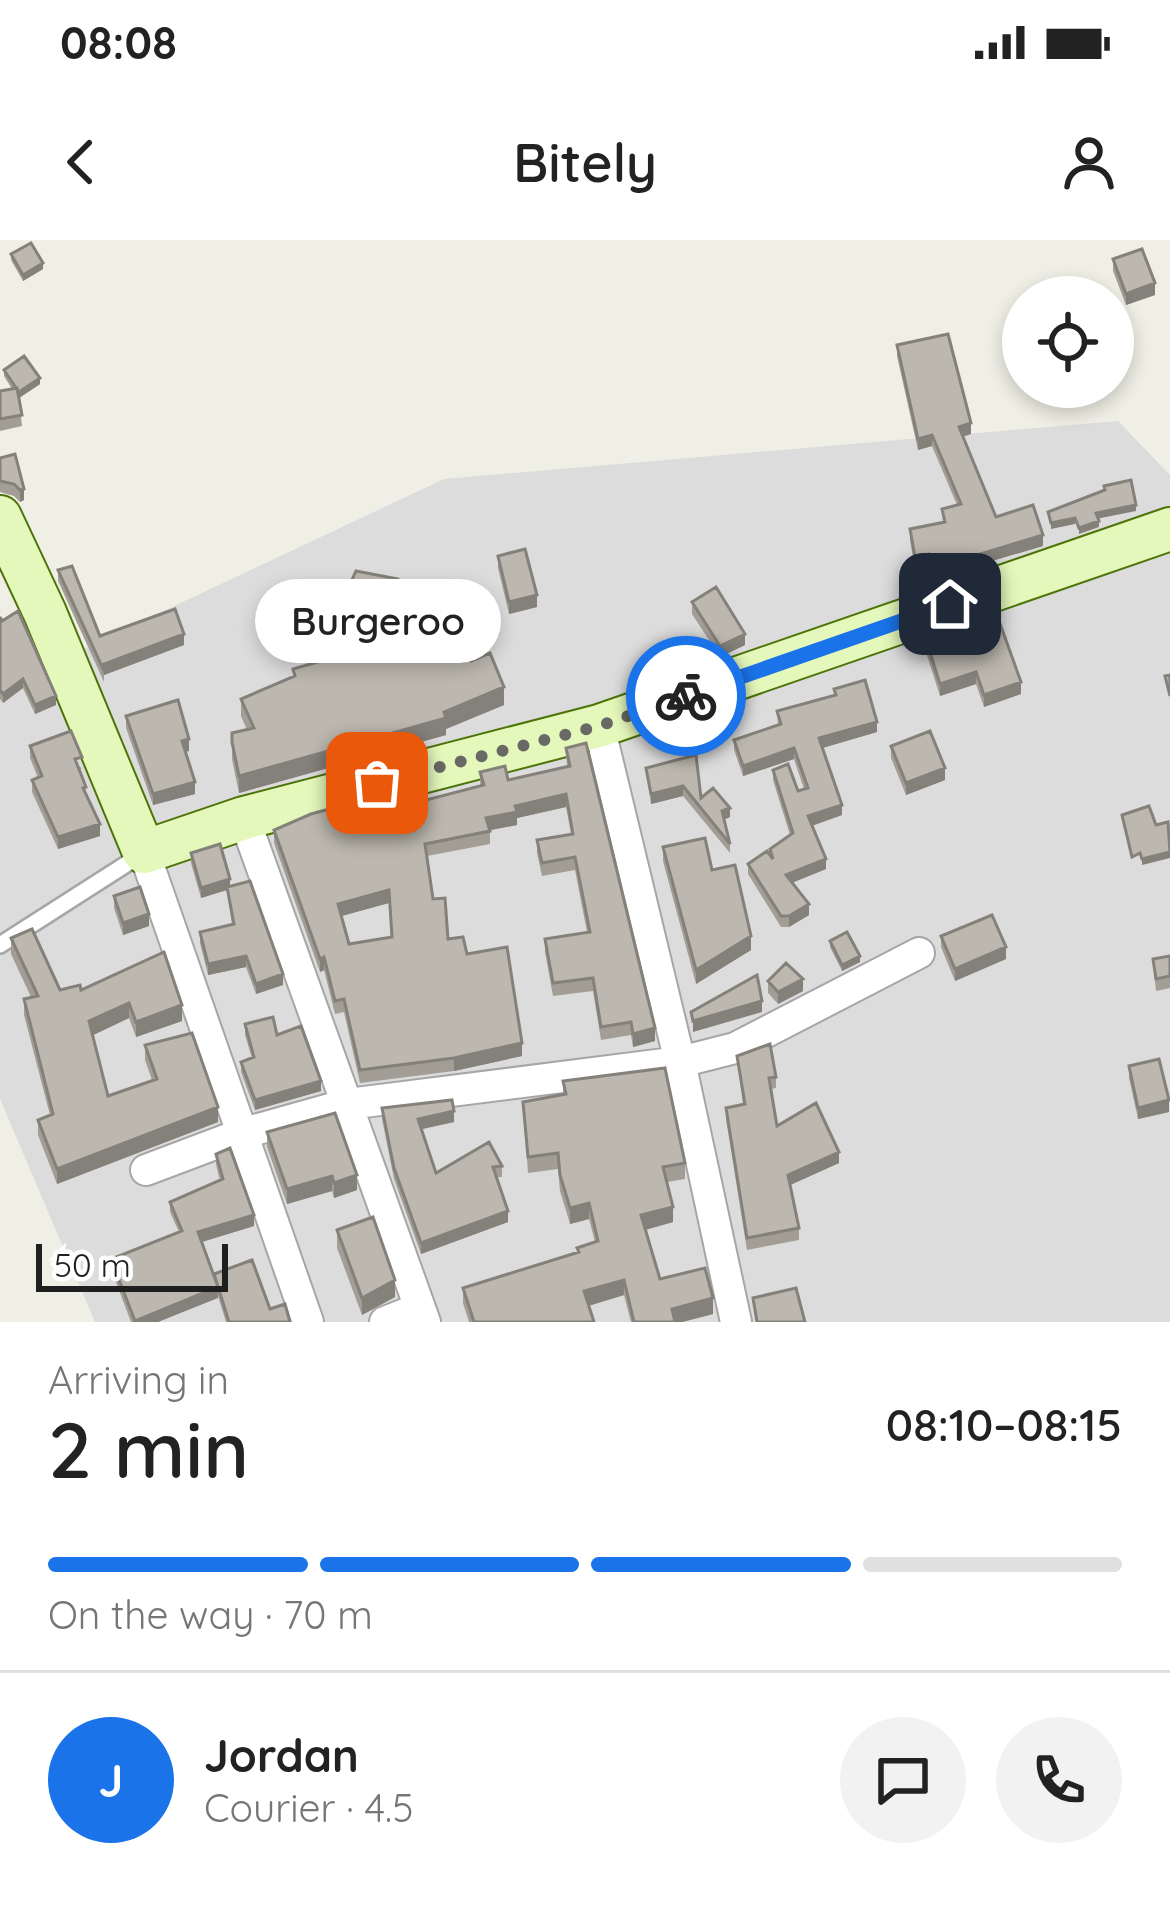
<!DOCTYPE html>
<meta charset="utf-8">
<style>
:root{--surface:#fff;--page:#f2f2f2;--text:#222;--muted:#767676;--line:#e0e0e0;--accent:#1a73e8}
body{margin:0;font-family:Quicksand,sans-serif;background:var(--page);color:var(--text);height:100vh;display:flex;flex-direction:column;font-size:45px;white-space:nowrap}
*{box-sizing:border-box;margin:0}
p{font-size:39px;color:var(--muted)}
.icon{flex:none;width:66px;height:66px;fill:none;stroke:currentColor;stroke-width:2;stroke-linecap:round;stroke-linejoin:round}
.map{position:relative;height:1082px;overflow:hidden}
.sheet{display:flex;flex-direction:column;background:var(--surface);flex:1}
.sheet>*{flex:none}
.fabs{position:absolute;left:1002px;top:36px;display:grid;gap:24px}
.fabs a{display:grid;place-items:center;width:132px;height:132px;border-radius:50%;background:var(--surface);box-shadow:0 6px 18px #0003;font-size:60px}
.scale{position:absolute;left:36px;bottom:30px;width:192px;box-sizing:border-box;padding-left:12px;border:6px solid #1f1f1f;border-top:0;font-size:33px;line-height:42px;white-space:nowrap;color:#1f1f1f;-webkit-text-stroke:9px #fff;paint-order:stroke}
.pin{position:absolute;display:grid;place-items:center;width:102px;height:102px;color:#fff;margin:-51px;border-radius:24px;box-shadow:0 6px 18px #0006}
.courier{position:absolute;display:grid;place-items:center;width:120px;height:120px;margin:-60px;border:9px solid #1a73e8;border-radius:50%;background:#fff;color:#222;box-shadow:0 3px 15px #0007}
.bubble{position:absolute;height:84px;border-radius:42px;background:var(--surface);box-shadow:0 6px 18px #0003;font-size:39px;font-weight:600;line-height:84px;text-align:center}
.head em{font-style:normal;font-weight:600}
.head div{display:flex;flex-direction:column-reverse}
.head{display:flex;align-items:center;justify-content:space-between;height:204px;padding:0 48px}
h1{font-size:78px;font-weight:600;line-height:90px}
.bar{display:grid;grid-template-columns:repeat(4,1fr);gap:18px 12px;align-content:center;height:144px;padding:0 48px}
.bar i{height:15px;border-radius:9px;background:var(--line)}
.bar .on{background:var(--accent)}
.bar p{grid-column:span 4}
.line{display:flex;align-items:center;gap:30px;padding:0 48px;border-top:3px solid var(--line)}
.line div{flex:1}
.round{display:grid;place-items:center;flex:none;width:126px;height:126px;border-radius:63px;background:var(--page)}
.status{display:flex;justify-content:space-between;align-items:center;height:84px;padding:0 60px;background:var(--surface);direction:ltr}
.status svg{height:33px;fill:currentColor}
header{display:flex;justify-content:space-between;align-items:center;height:156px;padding:0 48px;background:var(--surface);font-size:54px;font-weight:600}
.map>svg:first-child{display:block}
</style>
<div class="status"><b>08:08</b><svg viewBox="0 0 49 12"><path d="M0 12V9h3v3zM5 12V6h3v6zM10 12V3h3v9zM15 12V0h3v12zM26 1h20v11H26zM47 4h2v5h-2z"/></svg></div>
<header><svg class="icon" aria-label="back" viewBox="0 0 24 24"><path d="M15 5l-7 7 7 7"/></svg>Bitely<svg class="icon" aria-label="person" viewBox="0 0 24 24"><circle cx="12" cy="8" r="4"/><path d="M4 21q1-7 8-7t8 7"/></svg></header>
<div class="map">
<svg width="1170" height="1082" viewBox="0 0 1170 1082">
<rect width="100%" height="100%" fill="#efefe5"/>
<path fill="#dddcdc" d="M1118,181L1170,235V1082H95L0,859V448L444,239Z"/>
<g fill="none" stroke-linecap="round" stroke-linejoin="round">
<g stroke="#a6a6a6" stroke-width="20">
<path id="lane" d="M0,705L142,614"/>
</g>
<g stroke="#a6a6a6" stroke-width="34">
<path id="street" d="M599,486L680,822L736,1082
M244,578L425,1082
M144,612L308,1082
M146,930L244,893L348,864L680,822L735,808L919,713
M385,1082L420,1068"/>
</g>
<g stroke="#4c7408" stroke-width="46">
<path id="secondary" d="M0,277L45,373L144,612L244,578L599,486L1170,289"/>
</g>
<use href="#lane" stroke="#fff" stroke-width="15"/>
<use href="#street" stroke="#fff" stroke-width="30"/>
<use href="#secondary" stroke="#e5f8bb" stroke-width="42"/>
</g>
<path fill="#a29e96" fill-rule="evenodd" d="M11,14L43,29L23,41L11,20Z
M1113,19L1155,55L1126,65L1113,31Z
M897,105L971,194L963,196L996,277L1043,306L934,338L929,325L915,328L910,300V289L943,282L942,269L957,265L932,206L918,210L897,116Z
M4,130L40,144L19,158L22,186L0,191V151L12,149L4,136Z
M15,214L24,260L20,262L14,256L0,252V218Z
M498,316L537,367L509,374L498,328Z
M58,330L100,396L184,405L104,435V442L58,341Z
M346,353L409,371L471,421L504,465L446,489V495L239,553L232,519V493L247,490L241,476V459L293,437V429L365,409L362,399L364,378L346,370Z
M692,362L745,405L720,417L692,374Z
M0,377L56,465L35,474L23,448L3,463L0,459Z
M964,390L1021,454L984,467L976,444L940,456L924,406V394Z
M834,449L877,492L822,508L842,575L812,586L826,629L792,643L809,675L789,687H781L748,634V624L770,615V609L790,595L773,540V530L798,551L804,549L794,519L743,536L734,510V500L778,485L777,471L834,455Z
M126,476L189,511L185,512L195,554L153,565L126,488Z
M30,506L82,528L79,530L100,596L58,609L32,552V540L38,538L30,518Z
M891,506L945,540L906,555L891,518Z
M566,508L655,801L633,807L631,795L601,800L593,751L553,756L545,712V699L587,692L575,630L542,636L537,613V600L571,594L566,567L517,578V585L490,590V604L427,616L433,659L448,699L467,714L522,816L454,831L360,843L344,772L335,774L324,730L320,732L274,603V590L388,570L480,545V532L508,540L567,526ZM389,663L391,697L349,704L341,676Z
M696,515L701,558L730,577L724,580L730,604V613L683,556L651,564L646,528Z
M663,607L751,710L696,744L663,621Z
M191,613L230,646L283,745L256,754L246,727L208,735L200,703V692L232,685L227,650L201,658L191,623Z
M114,656L149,686L123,695L114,668Z
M941,696L1006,719L955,741L941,707Z
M11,698L60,750H81L182,781L136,797L129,778L93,795L108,856L152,840L145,820V805L218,882L57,944L38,895V880L50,875L24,775V759L31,757L11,714Z
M830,701L860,722L842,731L830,707Z
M1170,716V748L1156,751L1153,719Z
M768,741L803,751L778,764L768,753Z
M245,784L277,795L321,851L255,870L241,832V822L252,818L245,795Z
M737,816L776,837V848L771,849L777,886L839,923L790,945L799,988V1000L747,1010L726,879V868L743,865Z
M1129,826L1169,872L1138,879L1129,838Z
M563,841L685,923V939L667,942L673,982L645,990L660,1039L713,1074L682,1082H631L624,1055L589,1066L594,1082H469L463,1063V1048L577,1012V1008L595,1002L589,979L570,984L560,951L558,929L528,933L523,862L563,855Z
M382,868L454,882L421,889L436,933L502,926V937H496L508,982L421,1014L394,939L382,879Z
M267,892L357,950L334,958L332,951L287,964L267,907Z
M216,914L254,986L202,1002L214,1038L290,1082H226L218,1056L158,1082H131L111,1029V1019L179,992L170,972V962L220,941L216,924Z
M337,990L395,1057L362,1075L337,1008Z"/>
<path fill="#84817a" d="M43,23V29L23,41V35Z
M1155,43V55L1126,65V54Z
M40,138V144L19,158V152Z
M971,183V194L959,198V187Z
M932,195V206L918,210V199Z
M24,249V260L20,262V250Z
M1136,265V271L1096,279V273Z
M1075,278V284L1051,289V283Z
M1099,281V287L1079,294V288Z
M1043,295V306L934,338V328Z
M537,355V367L509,374V362Z
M184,394V405L104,435L102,425Z
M745,394V405L720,417V406Z
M976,432V444L940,456V444Z
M23,439V448L3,463V454Z
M1021,442V454L984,467V455Z
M504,447V465L446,489V495L239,553V536L444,472Z
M56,456V465L35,474V465Z
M877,482V492L819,509V498Z
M189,499V511L182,513V501Z
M794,508V519L743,536V526Z
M945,528V540L906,555V543Z
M195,542V554L153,565V554Z
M683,546V556L651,564V554Z
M566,554V567L517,578V585L486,591V578L515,566Z
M842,565V575L808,587V576Z
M730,568V577L722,580V571Z
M100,584V596L58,609V597Z
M1170,612V618L1142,625V619Z
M826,619V629L786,645V635Z
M230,639V649L201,658V648Z
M389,650V663L338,677V664Z
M809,664V675L789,687V676Z
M149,674V686L123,695V683Z
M751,696V710L696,744V730Z
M1006,707V719L955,741V729Z
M246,716V727L208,735V724Z
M860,716V722L842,731V725Z
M324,717V730L320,732V719Z
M283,734V745L256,754V744Z
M803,739V751L778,764V752Z
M762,761V772L693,792V781Z
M129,763V778L89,797V781Z
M182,765V781L136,797V782Z
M655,788V801L633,807V794Z
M522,803V816L454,831V818Z
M321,841V851L255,870V860Z
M1169,860V872L1138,879V868Z
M218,867V882L57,944V929Z
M454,871V882L418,890V879Z
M839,912V923L788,946V935Z
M357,935V950L334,958V943Z
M332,936V951L287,964V949Z
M589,963V979L570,984V968Z
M673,967V982L641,991V975Z
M508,971V982L421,1014V1003Z
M254,975V986L198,1003V992Z
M395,1040V1057L362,1075V1058Z
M624,1040V1055L584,1067V1051Z
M218,1047V1058L158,1082H135Z
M713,1058V1074L682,1082H672V1069Z"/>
<path fill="#bcb8af" stroke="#84817a" stroke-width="3" fill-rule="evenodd" d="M31,3L43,23L23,35L11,14Z
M1142,9L1155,43L1126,54L1113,19Z
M948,94L971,183L959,187L996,277L1033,265L1043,295L934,328L929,314L915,317L910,289L945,282L942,269L961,264L932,195L918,199L897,105Z
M24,116L40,138L19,152L4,130Z
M17,148L22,175L0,179V151Z
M15,214L24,249L20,250L14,244L0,241V218Z
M1131,240L1136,265L1096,273L1099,281L1079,288L1075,278L1051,283L1048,272L1105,250L1104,246Z
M525,309L537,355L509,362L498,316Z
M72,326L100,396L175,369L184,394L102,425L104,431L58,330Z
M356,331L398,339L409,371L447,358L471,421L490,413L504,447L444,472L446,478L239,536L232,502V493L254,488L241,459L295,436L293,429L370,407L362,381L370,364L346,353Z
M716,347L745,394L720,406L692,362Z
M18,371L56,456L35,465L23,439L3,454L0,450V377L2,381Z
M998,378L1021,442L984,455L976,432L940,444L924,394L961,382L964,390Z
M1170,435V456L1165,436Z
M865,440L877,482L819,498L842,565L808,576L826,619L786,635L809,664L789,676H781L748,624L767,611L773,619L770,609L793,593L773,530L788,524L798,551L808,548L794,508L743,526L734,500L781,484L777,471L836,455L834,449Z
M178,460L189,499L182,501L195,542L153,554L126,476Z
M71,491L82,517L75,519L86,547L83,548L100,584L58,597L32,540L42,536L30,506Z
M930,491L945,528L906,543L891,506Z
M586,503L655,788L633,794L631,782L601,787L593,738L553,743L545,699L590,692L575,617L542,623L537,600L573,594L566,554L515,566L517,572L486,578L490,591L425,604L433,659L445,658L448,699L463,697L467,714L507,707L522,803L454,818L360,830L344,759L335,761L324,717L320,719L274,590L311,574L348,564L386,562L388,570L484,545L480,532L505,526L508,540L570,526L566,508ZM389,650L392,697L349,704L338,664Z
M696,515L701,558L713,548L730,568L722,571L730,604L683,546L651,554L646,528Z
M1149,566L1156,585L1168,582L1170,612L1142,619L1140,613L1132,617L1122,575Z
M705,598L712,630L735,625L751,696L696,730L663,607Z
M220,604L230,639L201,648L191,613Z
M250,641L283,734L256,744L246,716L208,724L200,692L234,684L227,647Z
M140,647L149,674L123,683L114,656Z
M992,675L1006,707L955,729L941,696Z
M32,689L60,750L80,745L81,750L164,712L182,765L136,782L129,763L89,781L108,856L157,839L145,805L192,793L218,867L57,929L38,880L53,874L24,759L38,756L11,698Z
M847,692L860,716L842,725L830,701Z
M1170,716V736L1156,739L1153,719Z
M786,723L803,739L778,752L768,741Z
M757,735L762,761L693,781L691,772Z
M273,777L277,795L301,786L321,841L255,860L241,822L254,817L245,784Z
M770,804L776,837L769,838L777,886L816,863L839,912L788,935L799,988L747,998L726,868L745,864L737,816Z
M1159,819L1169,860L1138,868L1129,826Z
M665,828L685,923L663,927L673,967L641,975L660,1039L705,1028L713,1058L672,1069L675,1082H634L624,1040L584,1051L594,1082H474L463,1048L579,1012L577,1008L598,1001L589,963L570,968L560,935L558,913L528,917L523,862L566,854L563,841Z
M452,860L454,871L418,879L436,933L489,902L502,926L493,927L508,971L421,1003L394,928L382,868Z
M335,873L357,935L334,943L332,936L287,949L267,892Z
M230,908L254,975L198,992L218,1047L135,1081L111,1019L182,991L170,962L223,939L216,914Z
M373,977L395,1040L362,1058L337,990Z
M252,1020L270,1069L285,1064L290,1082H229L214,1034Z
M796,1048L805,1082H757L753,1058Z"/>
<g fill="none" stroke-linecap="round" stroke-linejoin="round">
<path stroke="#686864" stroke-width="12" stroke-dasharray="0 21.6" d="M377,543L599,486L686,456"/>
<path stroke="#1a73e8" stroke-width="15" d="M686,456L950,364"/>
</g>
</svg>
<div class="fabs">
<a><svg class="icon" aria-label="locate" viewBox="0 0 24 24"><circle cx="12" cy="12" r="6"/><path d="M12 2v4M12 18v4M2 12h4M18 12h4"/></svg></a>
</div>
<div class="scale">50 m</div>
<div class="pin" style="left:377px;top:543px;background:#ea580c"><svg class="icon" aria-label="bag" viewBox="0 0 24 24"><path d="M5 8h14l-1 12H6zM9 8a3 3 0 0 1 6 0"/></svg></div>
<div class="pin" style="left:950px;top:364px;background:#1f2937"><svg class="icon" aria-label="home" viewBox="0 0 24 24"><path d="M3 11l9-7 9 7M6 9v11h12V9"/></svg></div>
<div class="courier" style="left:686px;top:456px"><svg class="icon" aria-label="bike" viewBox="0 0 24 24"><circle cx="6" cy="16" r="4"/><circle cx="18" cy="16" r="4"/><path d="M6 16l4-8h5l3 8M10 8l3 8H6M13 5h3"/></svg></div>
<div class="bubble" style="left:255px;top:339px;width:246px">Burgeroo</div>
</div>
<section class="sheet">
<div class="head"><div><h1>2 min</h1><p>Arriving in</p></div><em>08:10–08:15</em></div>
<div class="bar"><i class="on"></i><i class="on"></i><i class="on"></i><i></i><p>On the way · 70 m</p></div>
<div class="line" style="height:216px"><b class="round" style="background:var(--accent);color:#fff">J</b><div><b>Jordan</b><p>Courier · 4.5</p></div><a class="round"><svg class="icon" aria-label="chat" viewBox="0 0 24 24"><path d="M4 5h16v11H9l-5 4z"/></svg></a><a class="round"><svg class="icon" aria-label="phone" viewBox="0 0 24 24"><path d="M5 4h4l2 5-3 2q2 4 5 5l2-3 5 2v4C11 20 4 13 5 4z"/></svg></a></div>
</section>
